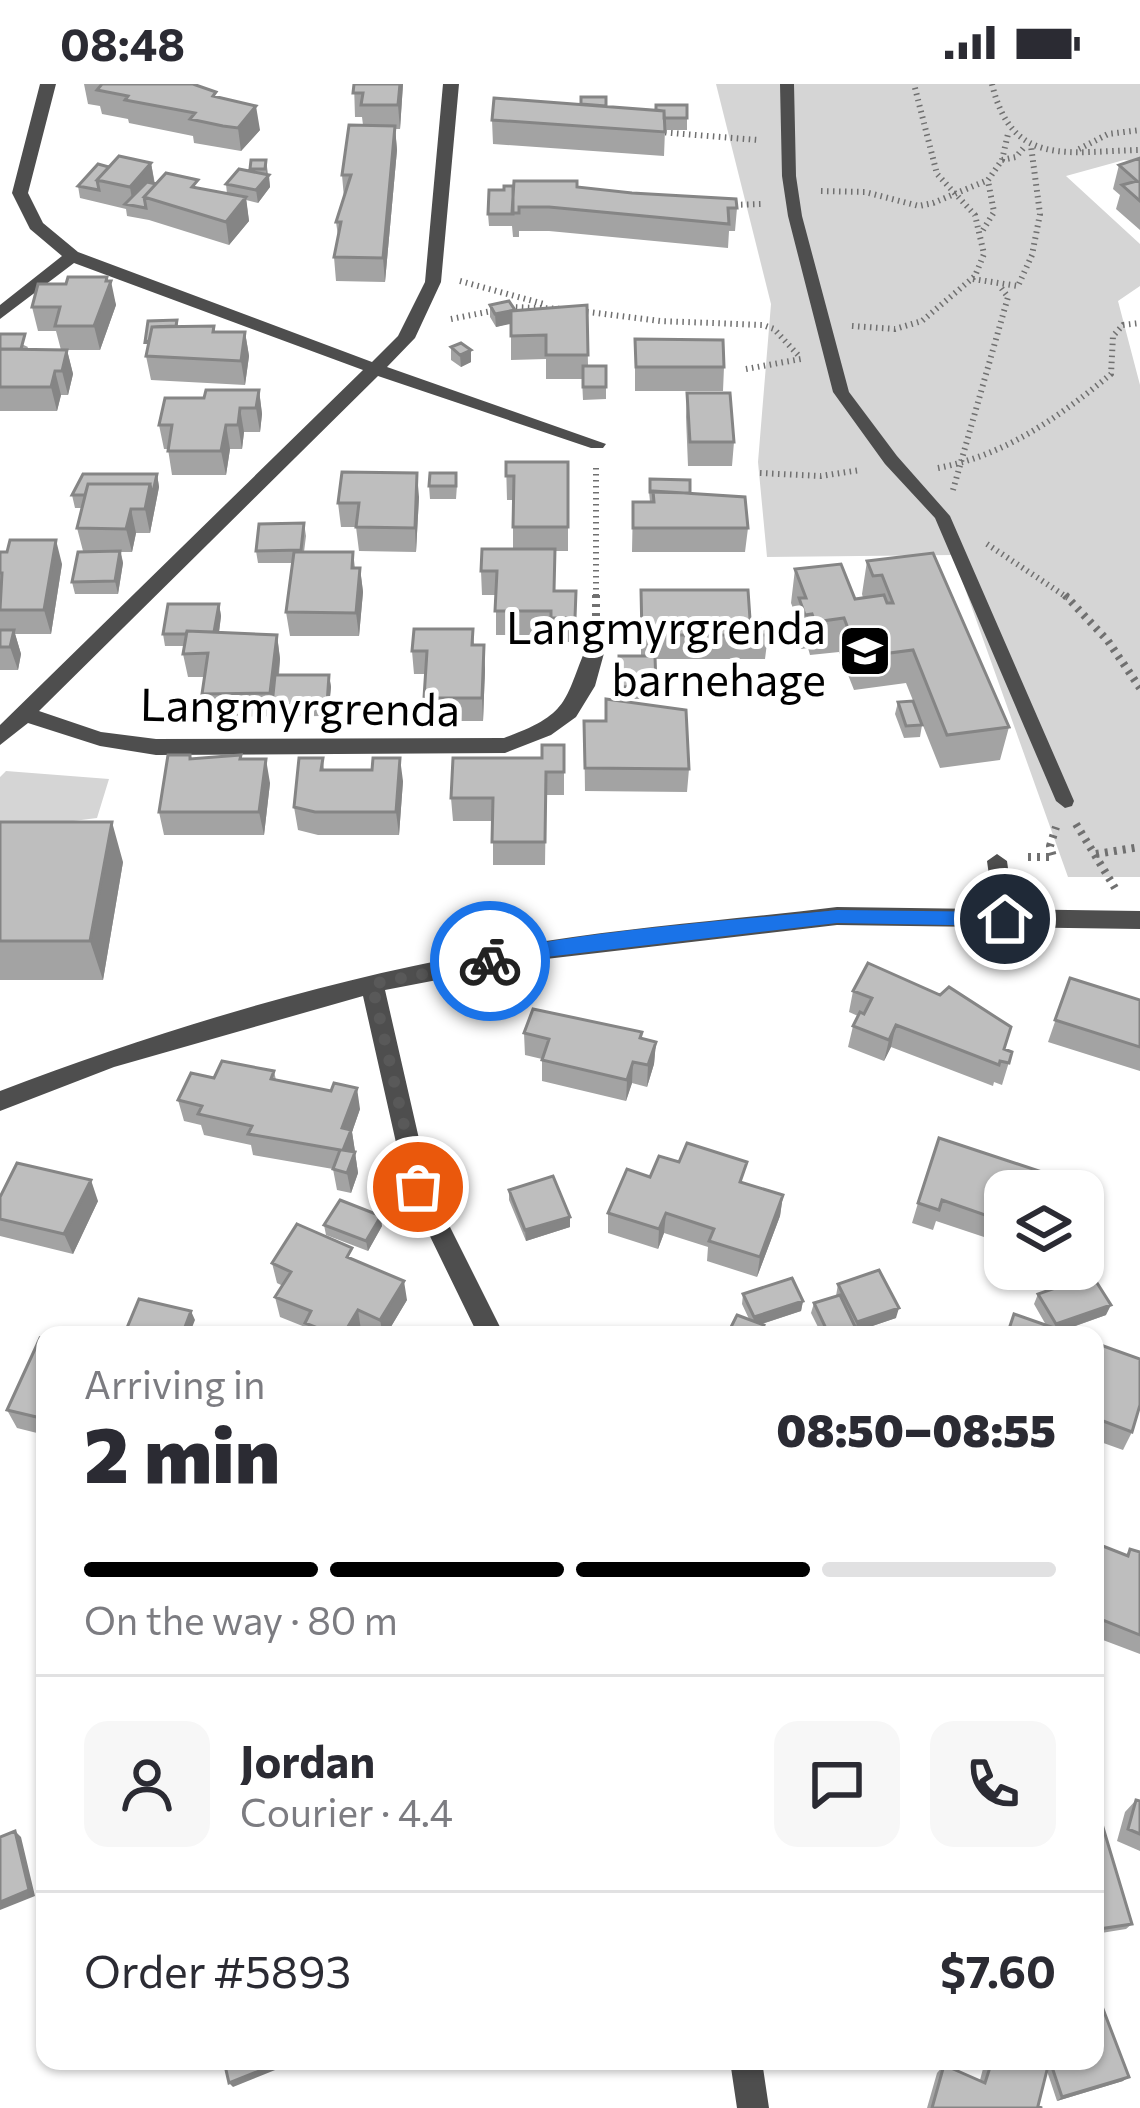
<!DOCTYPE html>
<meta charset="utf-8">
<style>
:root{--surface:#fff;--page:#f7f7f7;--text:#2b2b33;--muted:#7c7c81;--line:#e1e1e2;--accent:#000}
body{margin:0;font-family:Commissioner,sans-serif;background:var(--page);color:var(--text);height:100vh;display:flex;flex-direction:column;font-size:45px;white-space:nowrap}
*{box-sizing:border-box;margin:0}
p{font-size:39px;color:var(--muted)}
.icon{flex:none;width:66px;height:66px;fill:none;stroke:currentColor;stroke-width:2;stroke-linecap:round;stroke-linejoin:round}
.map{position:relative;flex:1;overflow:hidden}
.panel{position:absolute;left:36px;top:1242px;width:1068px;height:744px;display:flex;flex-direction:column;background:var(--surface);border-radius:24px;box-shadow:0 3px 9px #0004}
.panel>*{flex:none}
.buttons{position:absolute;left:984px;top:1086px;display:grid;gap:24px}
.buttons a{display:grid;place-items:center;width:120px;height:120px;border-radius:24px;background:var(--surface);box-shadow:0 3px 9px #0004;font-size:60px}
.pin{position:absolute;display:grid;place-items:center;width:102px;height:102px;color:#fff;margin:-51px;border:6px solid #fff;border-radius:50%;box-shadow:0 3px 12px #0007}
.courier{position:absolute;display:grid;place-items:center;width:120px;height:120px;margin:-60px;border:9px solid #1a73e8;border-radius:50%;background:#fff;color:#222;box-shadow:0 3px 15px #0007}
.head em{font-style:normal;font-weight:800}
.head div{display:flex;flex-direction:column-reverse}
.head{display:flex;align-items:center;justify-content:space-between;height:204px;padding:0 48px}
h1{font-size:78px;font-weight:800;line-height:90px}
.bar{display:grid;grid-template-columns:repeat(4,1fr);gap:18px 12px;align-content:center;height:144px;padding:0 48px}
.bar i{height:15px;border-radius:9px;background:var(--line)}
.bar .selected{background:var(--accent)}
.bar p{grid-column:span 4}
.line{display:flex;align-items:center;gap:30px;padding:0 48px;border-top:3px solid var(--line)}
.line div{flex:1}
.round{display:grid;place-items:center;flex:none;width:126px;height:126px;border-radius:24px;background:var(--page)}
.status{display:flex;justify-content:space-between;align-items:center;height:84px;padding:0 60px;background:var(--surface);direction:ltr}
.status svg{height:33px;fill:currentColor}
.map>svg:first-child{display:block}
</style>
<div class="status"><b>08:48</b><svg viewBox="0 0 49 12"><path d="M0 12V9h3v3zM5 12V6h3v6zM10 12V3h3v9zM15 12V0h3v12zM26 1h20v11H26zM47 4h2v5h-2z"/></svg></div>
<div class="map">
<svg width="1140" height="2024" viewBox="0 0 1140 2024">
<rect width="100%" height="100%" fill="#fff"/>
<path fill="#d5d5d5" d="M716,0H1140V78L1124,76L1066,92L1140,160V202L1118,217L1140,301V793H1068L953,471L767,473L758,378L771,220Z
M6,687L109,695L97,734L34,742L0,739V693Z"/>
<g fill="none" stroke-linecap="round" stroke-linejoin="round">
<path stroke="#707070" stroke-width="6" stroke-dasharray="1.5 4.5" stroke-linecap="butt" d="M992,0C1012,85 1070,67 1140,66
M659,48L758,56
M1079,65L1108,50L1140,46
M1002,76L1016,73L1025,62
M821,107L865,108L919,122L933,119L988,96L1002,76L1008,50
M729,121L762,120
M983,146L994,128L988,97
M973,195L1018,202L1032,171L1040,130L1031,62
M460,197L544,220
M581,227L660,237L763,241L774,245L799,272
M451,235L512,223L566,225
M852,242L895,245L922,237L975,192L984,170L975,131L937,90L914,0
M746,285L801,275
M596,384V514
M938,384C1006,371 1059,333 1111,290L1113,252L1123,241L1140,239
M760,389L821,392L860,386
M953,406L1008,213L999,201
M987,460L1068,514"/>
<path stroke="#707070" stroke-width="8" stroke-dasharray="3 6" stroke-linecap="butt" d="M596,511V537
M1065,511L1108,557L1140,604
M1076,740L1115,804
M1096,770L1140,763
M1028,773H1053L1050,762L1056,743"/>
<path fill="#4e4e4e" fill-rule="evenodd" d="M780,0H794L796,92L802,132L849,308L897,372L950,432L1074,717L1072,722L1065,724L1056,717L935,434L885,380L833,308L788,132L782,92Z
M997,770L1007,777L1015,835L1005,843L995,835L987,777Z"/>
<path fill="#4e4e4e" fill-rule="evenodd" d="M40,0H56L28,109L43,139L78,168L372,278L398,252L425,198L443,0H459L441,198L415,254L387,283L606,360L603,364H591L378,292L39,627L101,648L156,655L504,654C573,629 563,616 589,557H603L606,562L595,602L576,633L551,651L505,669L156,671L100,662L28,639L0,661V641L363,286L74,179L0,235V221L62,172L30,145L12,109Z
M837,823L1140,827V845L837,841L546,875L385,906L430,1103L504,1251H478L406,1103L363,912L114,983L0,1027V1007C176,940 360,886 546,857C642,842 740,835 837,823Z
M730,1977H762L769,2024H737Z"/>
</g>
<path fill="#a3a3a3" d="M84,0H193L217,13L260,46L241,67L194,59L193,52L129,39L128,35L102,30L100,22L88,20Z
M354,0H403L400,45H395L397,66L385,198L336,197L334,173L338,152L336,138L344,114L342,91L363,41L362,33H355Z
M606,22L687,34V46H665L664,72L493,60L492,36Z
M1140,74V146L1116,125L1120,111L1113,105L1119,81Z
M251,76H266L270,103L258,119L246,116L249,137L229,161L149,136L127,132L126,125L80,114L78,102L109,83L151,79L155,100L227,110L226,100L251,87Z
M577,103L737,124L735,147H729L728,164L549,147H519V153H513L512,142H489L488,130Z
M107,193L116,221L100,266H67L73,290L68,311H61L57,327H0V250L28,263L27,265L61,266L56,247H38L32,223L66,200Z
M490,221L515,227L587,221L588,282H606V315L583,316L582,295H546V275L511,276V239L496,243L490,233Z
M177,236L178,242H214L215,248H245L249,272L245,301L151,296L146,272Z
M635,255L724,283L723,307H635Z
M451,263L471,266V278L461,283L451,276Z
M259,306L262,330L260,348H244L242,365H230L226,391H172L168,365H164L159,341L204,314Z
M687,309L734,358L732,382H688L686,333Z
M506,378H568V467H555V507H576L575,558H551V551H496V511H482L481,487L513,465V416H507Z
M157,390L159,403L150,449H136L132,468H121L123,479L118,510H75L72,498L83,467L77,444L82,424H75L72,411Z
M457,401L456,415H430L429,402Z
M649,407L690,409L748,444L745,468H632L633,418H650Z
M419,413L416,468L359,467L356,443H341L338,419Z
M304,439L306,452L304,468H353L355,484H360L363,508L359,552H290L286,528L293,479H258L256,467Z
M0,468L62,480L51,550H15L21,570L18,586H0Z
M933,469L1009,643L1000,676L940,684L906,599L854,606L839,568L810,571L808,564L801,565L795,548L797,534L791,519L795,485L855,515L863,514L862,510L867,477Z
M641,506L750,535L768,551L765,575H655L656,615H620L619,572H641Z
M219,520L221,532L219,549L277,551L280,575L279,591H329L331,603L328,632L206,633L202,610L204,593H188L183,570L184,562H165L163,550Z
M473,545L474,561L485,585L483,637H426L424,614L425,590H414L412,567Z
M898,618L922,641L920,653L904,654L895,630Z
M584,637L689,685L687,708L585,707Z
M564,661V711H546L545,781H493V737H453L451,714L542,674Z
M323,674L324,686L403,697L399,751H318L298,746L294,723Z
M191,675H242L270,699L264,751H164L159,728Z
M0,738L123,778L103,896H0Z
M1070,894L1140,916V987L1048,958Z
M853,907L1012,968L1002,1001L994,998L993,1002L891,963L884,977L848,963L853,942L858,932L849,928Z
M524,949L642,955L656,958L654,980L647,1003L632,999L626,1017L542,997V975L525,971Z
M274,987L276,996L360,1025L352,1048L358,1089L351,1109L337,1106L333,1085L253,1071L251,1061L204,1051L201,1041L184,1037L178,1016L214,994Z
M650,1093L744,1099L783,1111L780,1132L757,1193L707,1177L708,1163L664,1149L658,1165L608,1149V1129Z
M509,1106L570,1143L526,1157L509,1116Z
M1005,1107V1160L936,1137L933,1146L912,1139L918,1119Z
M0,1113L98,1117L73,1170L0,1152Z
M324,1141L382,1142L368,1167L326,1151Z
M354,1176L407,1216L386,1251H374L361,1246L358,1251H307L305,1243L280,1233L275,1213L283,1202L277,1199L272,1179Z
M838,1200L896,1234L857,1247L859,1251H822L811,1229L814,1219L836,1212Z
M743,1210L803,1217L801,1227L762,1240L764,1241L762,1251H727L749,1235L742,1220Z
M1038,1210L1106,1231L1062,1247L1074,1251H1006L1014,1230L1046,1241L1034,1220Z
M45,1256V1351L17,1344L7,1326Z
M1095,1259L1132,1348L1123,1366L1095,1356Z
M1095,1459L1126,1471L1130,1465L1140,1468V1570L1095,1553Z
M1136,1716L1140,1717V1767L1117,1757L1125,1728Z
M1095,1740L1132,1840L1126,1845L1095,1850Z
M985,1977H1036L1044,1980L1043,1977H1095L1123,1997L1057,2017L1047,1987L1038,2022L1042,2024H927L937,1989L944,1981L980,1996Z"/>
<path fill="#858585" d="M400,0H403L400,45L398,21Z
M256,22L260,46L241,67L238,44Z
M395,42L397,66L385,198L383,174Z
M266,76L267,93L269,91L270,103L258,119L256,106L266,94Z
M151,79L155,103L133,121L130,103Z
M246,113L249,137L229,161L226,138Z
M107,193L109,203L111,197L116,221L100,266L94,242Z
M515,226V239L496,243L495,230Z
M245,248L249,272L245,301L241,277Z
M67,266L73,290L68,311L62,287Z
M471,266V278L461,283L460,271Z
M55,287L61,311L57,327L51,303Z
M259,306L262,330L260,348L256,324Z
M240,324L244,348L242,365L238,341Z
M226,341L230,365L226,391L221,367Z
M417,389L419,413L416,468L415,444Z
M157,390L159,403L150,449L145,425L150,400Z
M131,425L136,449L132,468L126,445Z
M56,456L62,480L51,550L44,526Z
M120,467L123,479L118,510L115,497Z
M360,484L363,508L359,552L356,529Z
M219,520L221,532L217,562L214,550Z
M14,546L21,570L18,586L10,563Z
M277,551L280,575L275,621H272L270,609Z
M484,561L485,585L483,637L482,614Z
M329,591L331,603L328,632L327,620Z
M400,674L403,697L399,751L396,728Z
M266,675L270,699L264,751L259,728Z
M112,738L123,778L103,896L90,857Z
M896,941L891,963L884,977L889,956Z
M656,958L654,980L647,1003L648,981Z
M633,978L632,999L626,1017L627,996Z
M357,1004L360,1025L352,1048L355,1067L347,1086L342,1044Z
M355,1068L358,1089L351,1109L347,1089Z
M91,1096L98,1117L73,1170L64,1150Z
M783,1111L780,1132L757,1193L760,1173Z
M666,1129L664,1149L658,1165L659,1145Z
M381,1132L382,1142L368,1167L366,1157Z
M570,1133V1143L526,1157L525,1146Z
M404,1197L407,1216L386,1251H383L380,1236Z
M803,1217L801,1227L752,1243L754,1233Z
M1111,1221L1106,1231L1052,1250L1056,1240Z
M899,1224L896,1234L855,1248L857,1238Z
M358,1226L361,1246L358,1251H343Z
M191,1227L195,1236L189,1251H182Z
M15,1747L21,1753L35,1812L0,1826V1818Z
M284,1977L295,1978L233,2003L229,1999Z
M1129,1993L1123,1997L1057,2017L1062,2013Z"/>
<path fill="#bebebe" stroke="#858585" stroke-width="3" d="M102,0H193L216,8L213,12L256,22L238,44L223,42L190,35L195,29L125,16L128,12L97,6Z
M354,0H400L398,21H361L363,9H353Z
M581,13H606V22L581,20Z
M494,14L664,27L665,48L492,36Z
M656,21H687V34H664V27L656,26Z
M349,41L395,42L383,174L334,173L341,138H336L351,91H342Z
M119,72L151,79L130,103L97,96Z
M1140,74V117L1122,101L1137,97L1119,81Z
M251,76H266L265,85H250Z
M98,80L109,83L97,96L99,106L78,102Z
M239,85L269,91L256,106L226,100Z
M166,89L198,96L192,103L246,113L226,138L144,113Z
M514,97H577V103L632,109L736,115L737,124H728L729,140L549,123H519V129H512Z
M147,98L156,100L144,113L146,124L125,120Z
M504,102H513V130H488L489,106H504Z
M68,193H107L106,197H111L94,242H55L60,223H32L38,200H66Z
M509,217L515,226L495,230L490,221Z
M587,221L588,271H546V251L511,252V227Z
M177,236L176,242L152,243L149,257L145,258L148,237Z
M214,242L213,248H245L241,277L146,272L152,243Z
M0,250H25L21,265H0Z
M635,255L723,256L724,283H636Z
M461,259L471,266L460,271L451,263Z
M0,265L67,266L62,287H55L51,303H0Z
M583,282H606V303H583Z
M206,306H259L256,324H240L238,341H226L221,367H168L172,341H159L165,314H204Z
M687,309H730L734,358H690Z
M506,378H568V443H513L514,392H506Z
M342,388L417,389L415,444L356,443L359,419H338Z
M430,389H456V402H429Z
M83,390H157L152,412L150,400H88L85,411H72Z
M650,395L690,396V409L650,408Z
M88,400H150L145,425H131L126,445L77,444Z
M653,407L745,413L748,444H633V418H654Z
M304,439L301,466L256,467L259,440Z
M10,456H56L44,526H0L2,489H0V468H7Z
M482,465H555L554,507H576L575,534H551V527H495L497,487H481Z
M120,467L115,497L72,498L78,468Z
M294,468H353L352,484H360L356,529L286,528Z
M933,469L1009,643L947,651L913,566L859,573L844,534L815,538L812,530L805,531L799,514H806L795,485L841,480L855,515L884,511L887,519H893L882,491L873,492L867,477Z
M641,506H748L750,535H766L768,551H642Z
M168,520H219L214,548L187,547L186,550H163Z
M414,545H473L472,561H484L482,614H424L427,567H412Z
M0,546H14L10,563H0Z
M187,547L277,551L270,609L202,610L208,569L183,570Z
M619,572H655L656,602L620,603Z
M275,591H329L327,620L272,621Z
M606,615L686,626L689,685L585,684L584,637H606Z
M913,617L922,641L906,642L898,618Z
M542,661H564V688H546L545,758H492L493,714H451L453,674H542Z
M168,671H190V675L241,671L240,675H266L259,728H159Z
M299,674H323L321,686H372L373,674H400L396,728H315L294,723Z
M0,738H112L90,857H0Z
M868,879L940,911L949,903L1011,943L1004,965L1012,968L1009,979L1000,977L999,981L896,941L889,956L853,942L860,928L864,930L872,914L853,907Z
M1070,894L1140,916V963L1055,936Z
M533,925L642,948L640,954L656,958L648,981L633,978L627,996L542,976L549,955L524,949Z
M222,977L274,987L271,995L331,1007L334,999L357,1004L342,1044L351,1046L343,1066L355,1068L347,1089L333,1085L340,1066L248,1050L252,1042L198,1030L202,1022L178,1016L191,989L214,994Z
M939,1054L1054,1092L1049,1107H1005V1138L942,1116L939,1126L918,1119Z
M687,1059L747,1078L740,1098L783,1111L760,1173L709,1157L714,1145L666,1129L659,1145L608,1129L627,1085L650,1093L659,1072L679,1078Z
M17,1079L91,1096L64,1150L0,1135V1113Z
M553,1092L570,1133L525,1146L509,1106Z
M340,1116L381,1132L366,1157L324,1141Z
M297,1140L352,1164L347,1173L404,1197L380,1236L358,1226L343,1251H335L305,1239L311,1227L275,1213L291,1188L272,1179Z
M879,1186L899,1224L857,1238L838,1200Z
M1092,1191L1111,1221L1056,1240L1038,1210Z
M792,1194L803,1217L754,1233L743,1210Z
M840,1211L859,1251H829L814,1219Z
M139,1215L191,1227L182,1251H124Z
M1014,1230L1074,1251H1007Z
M737,1231L764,1241L760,1251H727Z
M40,1254L45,1256V1335L7,1326Z
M1095,1259L1140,1275V1321L1132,1348L1095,1334Z
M1095,1459L1128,1472L1130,1465L1140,1468V1551L1095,1533Z
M1136,1716L1140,1717V1750L1128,1745Z
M1095,1740H1102L1132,1840L1099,1845L1095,1833Z
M15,1747L29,1806L0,1818V1753Z
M1095,1904L1129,1993L1062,2013L1050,1977H1095Z
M224,1977H284L229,1999Z
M992,1977H1036L1048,1982L1038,2022L1042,2024H932L944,1981L985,1999Z"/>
<path fill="#1a73e8" d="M837,826L1005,828L1014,835L1005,842L837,839L546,873L490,884L481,877C505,852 784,832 837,826Z"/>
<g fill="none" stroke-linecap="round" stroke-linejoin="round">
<path stroke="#595959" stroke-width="12" stroke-dasharray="0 21.6" d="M418,1103L372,900L490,877"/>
</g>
<defs>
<g id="school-square" transform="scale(2.7)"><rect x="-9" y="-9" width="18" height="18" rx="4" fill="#000" stroke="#fff"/><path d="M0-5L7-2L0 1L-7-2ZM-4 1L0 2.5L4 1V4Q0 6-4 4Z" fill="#fff"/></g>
</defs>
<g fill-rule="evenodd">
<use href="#school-square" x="865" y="567"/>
</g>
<g text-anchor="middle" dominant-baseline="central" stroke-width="10" stroke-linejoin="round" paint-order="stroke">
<g font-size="45" fill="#000" stroke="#fff" text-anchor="end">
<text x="826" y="541">Langmyrgrenda<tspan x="826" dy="52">barnehage</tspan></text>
</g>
<g font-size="45" fill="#000" stroke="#fff">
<text transform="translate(300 621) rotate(1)">Langmyrgrenda</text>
</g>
</g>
</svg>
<div class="buttons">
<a><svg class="icon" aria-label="layers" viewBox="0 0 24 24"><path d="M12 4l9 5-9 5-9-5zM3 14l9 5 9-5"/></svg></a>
</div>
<div class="pin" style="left:418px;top:1103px;background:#ea580c"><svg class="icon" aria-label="bag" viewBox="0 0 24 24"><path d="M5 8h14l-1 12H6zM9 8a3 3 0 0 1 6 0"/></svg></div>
<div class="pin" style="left:1005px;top:835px;background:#1f2937"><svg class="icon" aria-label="home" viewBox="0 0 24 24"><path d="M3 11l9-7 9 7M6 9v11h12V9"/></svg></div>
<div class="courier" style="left:490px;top:877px"><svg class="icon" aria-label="bike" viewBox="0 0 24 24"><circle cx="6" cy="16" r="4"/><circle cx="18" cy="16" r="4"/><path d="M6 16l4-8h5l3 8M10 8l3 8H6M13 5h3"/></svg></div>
<section class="panel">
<div class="head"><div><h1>2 min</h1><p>Arriving in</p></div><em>08:50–08:55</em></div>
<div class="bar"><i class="selected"></i><i class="selected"></i><i class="selected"></i><i></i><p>On the way · 80 m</p></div>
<div class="line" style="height:216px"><a class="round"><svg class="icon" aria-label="person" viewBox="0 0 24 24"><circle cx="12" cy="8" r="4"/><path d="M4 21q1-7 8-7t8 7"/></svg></a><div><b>Jordan</b><p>Courier · 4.4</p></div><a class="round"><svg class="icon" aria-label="chat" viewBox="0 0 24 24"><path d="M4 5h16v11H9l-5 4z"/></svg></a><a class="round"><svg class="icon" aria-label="phone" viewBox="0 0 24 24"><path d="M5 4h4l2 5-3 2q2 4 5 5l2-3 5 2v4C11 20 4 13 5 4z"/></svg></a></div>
<div class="line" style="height:156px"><div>Order #5893</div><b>$7.60</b></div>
</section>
</div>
